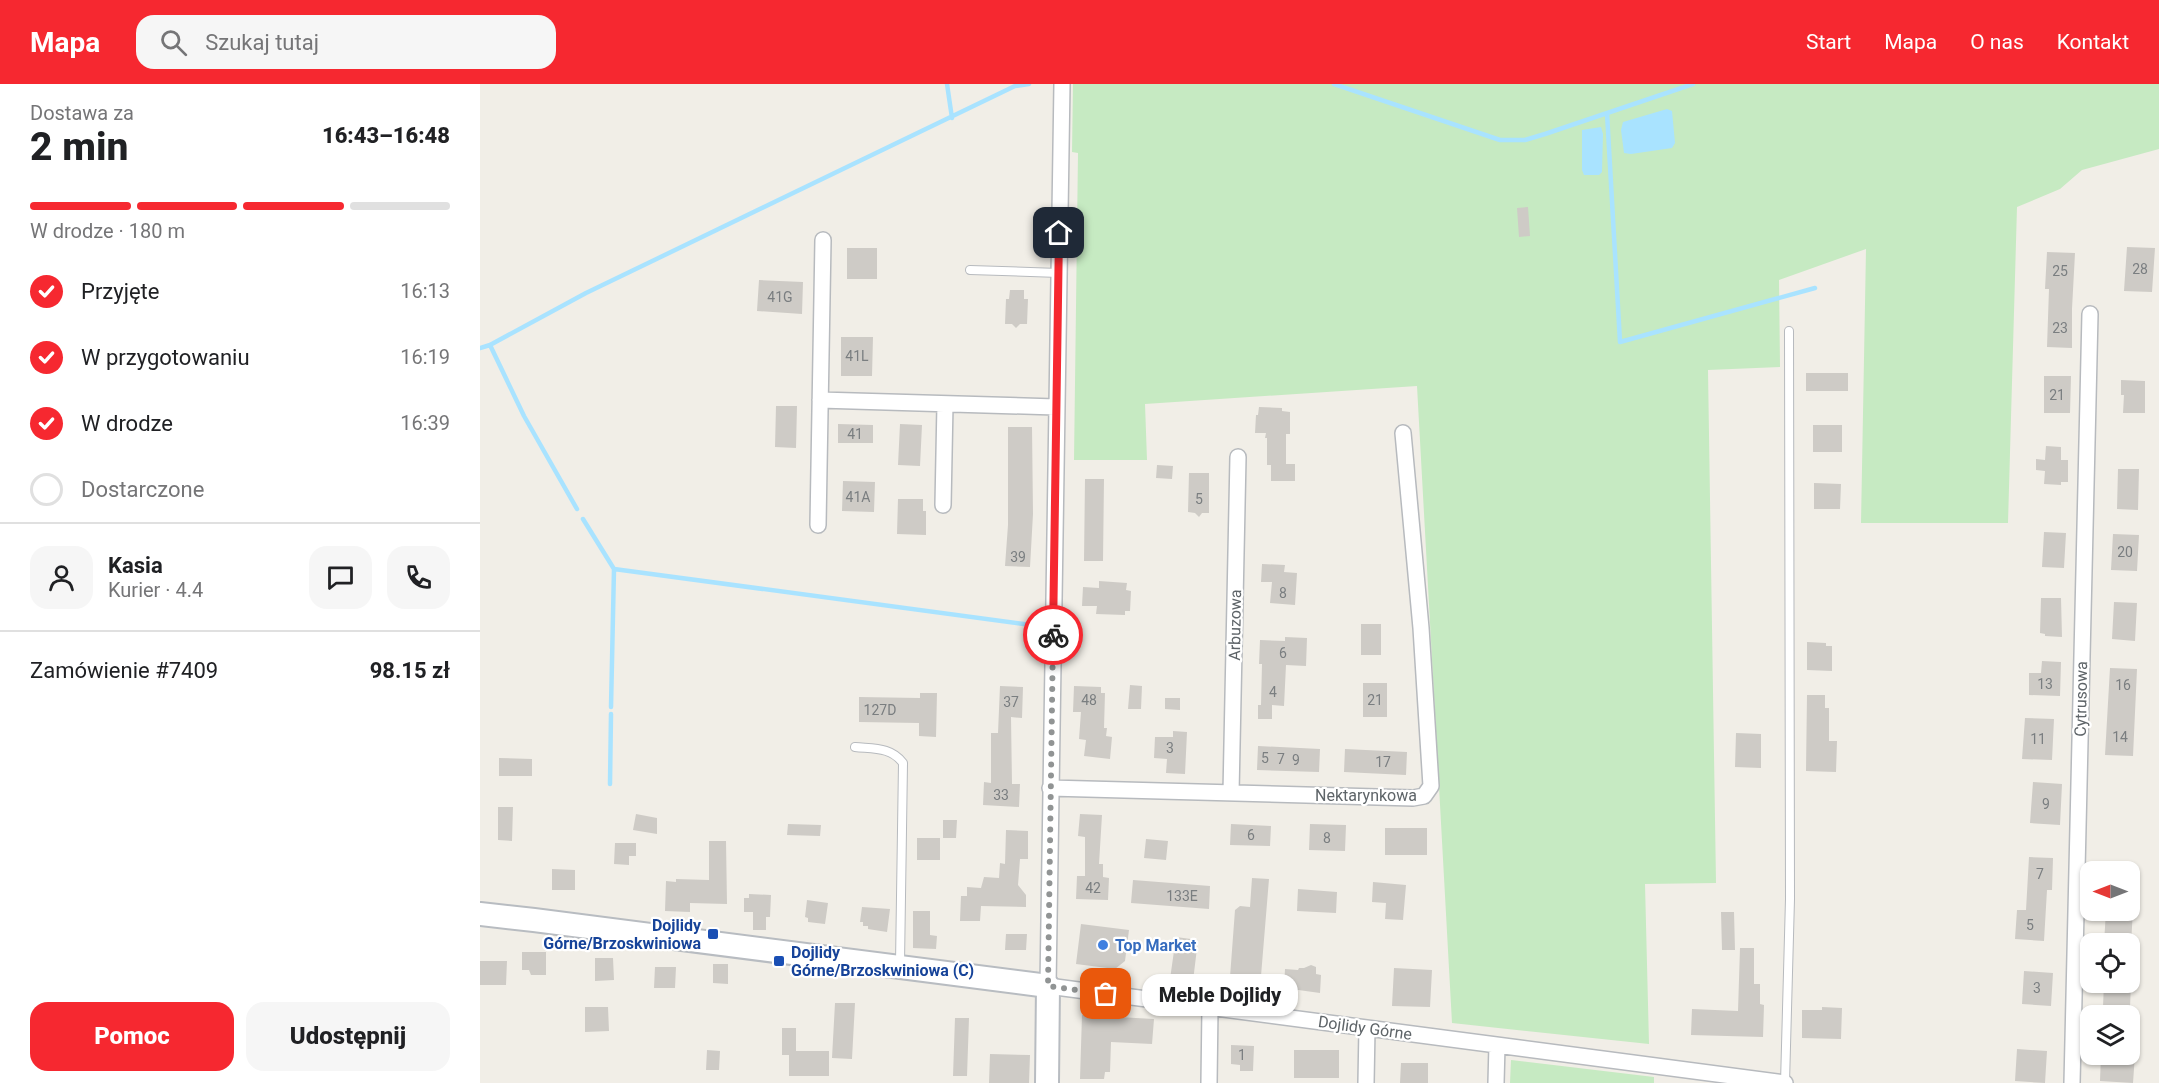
<!DOCTYPE html>
<html lang="pl">
<meta charset="utf-8">
<style>
:root{--surface:#fff;--page:#f6f6f6;--text:#202124;--muted:#757577;--line:#e0e0e0;--accent:#f62830}
body{margin:0;font-family:Roboto,sans-serif;background:var(--page);color:var(--text);height:100vh;display:flex;flex-direction:column;font-size:22px;white-space:nowrap}
*{box-sizing:border-box;margin:0}
p{font-size:20px;color:var(--muted)}
.icon{flex:none;width:33px;height:33px;fill:none;stroke:currentColor;stroke-width:2;stroke-linecap:round;stroke-linejoin:round}
.map{position:relative;flex:1;overflow:hidden}
.side{display:flex;flex-direction:column;background:var(--surface);width:480px}
.side>*{flex:none}
.needle{width:39px;rotate:270deg}
.controls{position:absolute;left:1600px;top:777px;display:grid;gap:12px}
.controls a{display:grid;place-items:center;width:60px;height:60px;border-radius:12px;background:var(--surface);box-shadow:0 2px 4px #0004;font-size:30px}
.pin{position:absolute;display:grid;place-items:center;width:51px;height:51px;color:#fff;margin:-26px;border-radius:12px;box-shadow:0 3px 9px #0006}
.courier{position:absolute;display:grid;place-items:center;width:60px;height:60px;margin:-30px;border:4px solid #f62830;border-radius:50%;background:#fff;color:#222;box-shadow:0 2px 8px #0007}
.bubble{position:absolute;height:42px;border-radius:18px;background:var(--surface);box-shadow:0 2px 4px #0004;font-size:20px;font-weight:800;line-height:42px;text-align:center}
.summary em{font-style:normal;font-weight:800}
.summary div{display:flex;flex-direction:column-reverse}
.summary{display:flex;align-items:center;justify-content:space-between;height:102px;padding:0 30px}
h1{font-size:39px;font-weight:800;line-height:45px}
.bar{display:grid;grid-template-columns:repeat(4,1fr);gap:9px 6px;align-content:center;height:72px;padding:0 30px}
.bar i{height:8px;border-radius:4px;background:var(--line)}
.bar .active{background:var(--accent)}
.bar p{grid-column:span 4}
.line{display:flex;align-items:center;gap:15px;padding:0 30px;border-top:2px solid var(--line)}
.line div{flex:1}
.round{display:grid;place-items:center;flex:none;width:63px;height:63px;border-radius:18px;background:var(--page)}
ol{padding:0 30px;list-style:none}
li{display:flex;align-items:center;gap:18px;height:66px}
li p{margin-inline-start:auto}
li .icon{padding:6px;border-radius:50%;background:var(--accent);color:#fff;stroke-width:4}
li:last-child{color:var(--muted)}
li i{width:33px;height:33px;border:3px solid var(--line);border-radius:50%}
.action{display:flex;gap:12px;margin-top:auto;padding:12px 30px}
.action a{flex:1;height:69px;border-radius:18px;background:var(--accent);color:#fff;font-size:24px;font-weight:800;line-height:69px;text-align:center}
.action a+a{background:var(--page);color:var(--text)}
header{display:flex;align-items:center;gap:36px;box-sizing:border-box;height:84px;padding:0 30px;background:var(--accent);color:#fff}
header strong{font-size:28px}
nav{display:flex;gap:33px;margin-inline-start:auto;font-size:21px}
.search{width:420px;height:54px;background:var(--page);display:flex;align-items:center;gap:15px;box-sizing:border-box;padding:0 21px;border-radius:18px;color:var(--muted);font-size:22px}
main{display:flex;flex:1;min-height:0}
.map>svg:first-child{display:block}
</style>
<header>
<strong>Mapa</strong>
<div class="search"><svg class="icon" aria-label="search" viewBox="0 0 24 24"><circle cx="10" cy="10" r="6"/><path d="M15 15l6 6"/></svg>Szukaj tutaj</div>
<nav><a>Start</a><a>Mapa</a><a>O nas</a><a>Kontakt</a></nav>
</header>
<main>
<section class="side">
<div class="summary"><div><h1>2 min</h1><p>Dostawa za</p></div><em>16:43–16:48</em></div>
<div class="bar"><i class="active"></i><i class="active"></i><i class="active"></i><i></i><p>W drodze · 180 m</p></div>
<ol>
<li><svg class="icon" aria-label="check" viewBox="0 0 24 24"><path d="M5 12l5 5 9-10"/></svg>Przyjęte<p>16:13</p></li>
<li><svg class="icon" aria-label="check" viewBox="0 0 24 24"><path d="M5 12l5 5 9-10"/></svg>W przygotowaniu<p>16:19</p></li>
<li><svg class="icon" aria-label="check" viewBox="0 0 24 24"><path d="M5 12l5 5 9-10"/></svg>W drodze<p>16:39</p></li>
<li><i></i>Dostarczone</li>
</ol>
<div class="line" style="height:108px"><a class="round"><svg class="icon" aria-label="person" viewBox="0 0 24 24"><circle cx="12" cy="8" r="4"/><path d="M4 21q1-7 8-7t8 7"/></svg></a><div><b>Kasia</b><p>Kurier · 4.4</p></div><a class="round"><svg class="icon" aria-label="chat" viewBox="0 0 24 24"><path d="M4 5h16v11H9l-5 4z"/></svg></a><a class="round"><svg class="icon" aria-label="phone" viewBox="0 0 24 24"><path d="M5 4h4l2 5-3 2q2 4 5 5l2-3 5 2v4C11 20 4 13 5 4z"/></svg></a></div>
<div class="line" style="height:78px"><div>Zamówienie #7409</div><b>98.15 zł</b></div>
<div class="action"><a>Pomoc</a><a>Udostępnij</a></div>
</section>
<div class="map">
<svg width="1679" height="999" viewBox="0 0 1679 999">
<rect width="100%" height="100%" fill="#f1eee7"/>
<path fill="#c6eac2" d="M593,0H1679V65L1602,86L1580,105L1537,123L1528,439H1381L1386,165L1299,196L1300,283L1228,286L1236,799L1165,800L1169,960L972,939L937,302L665,320L667,376H594L598,69L592,68Z
M1031,976L1174,993V999H1030Z"/>
<path fill="#a9e3ff" d="M1187,25L1192,27L1195,59L1192,64L1151,70L1144,69L1141,46L1143,38Z
M1121,43L1123,50L1122,88L1119,91H1104L1102,86V46Z"/>
<g fill="none" stroke-linecap="round" stroke-linejoin="round">
<path stroke="#a9e3ff" stroke-width="4.5" d="M467,0L472,34
M854,0L1020,56H1045L1065,50L1213,0
M1127,29L1140,258L1335,204
M10,261L44,332L97,425
M0,264L10,261L106,209L535,2L549,0
M103,435L134,485L559,542
M583,545L589,546
M131,623L134,485
M130,700L131,630"/>
</g>
<path fill="#cecbc6" d="M1048,123L1050,152L1039,153L1037,124Z
M1647,163L1675,164L1672,208L1644,207Z
M367,164H397V195H367Z
M1567,168L1595,169L1592,225V264L1567,263L1569,205H1565Z
M279,196L323,198L322,230L277,227Z
M530,206H544V215H548L547,240H540L536,244L532,240H525L526,215H529Z
M361,253H393L392,292H361Z
M1326,289H1368V307H1326Z
M1564,292H1591L1590,329H1564Z
M1641,296L1665,297V329H1643L1644,311H1641Z
M296,322H317L316,364L295,363Z
M779,323L802,324V327L810,328V350H806V380H815V397H791V381H787V354H785L786,349H775L776,331H778Z
M358,340L393,341V359H358Z
M420,340L442,341L440,382L418,381Z
M1333,341H1362V368H1333Z
M528,343H552L553,430L550,483L525,482L528,441Z
M1566,362L1581,363V376H1588V398H1581V401L1564,400L1565,387L1556,386V375L1565,376Z
M677,381L693,382L692,395L676,394Z
M1638,385H1659L1658,426L1637,425Z
M709,389H729V429H722L719,433L715,429L708,428Z
M605,395H624L623,477H604Z
M363,397L395,398L394,428L362,427Z
M1334,399L1361,400L1360,425H1334Z
M418,415H443V427H446V451L417,450Z
M1564,448L1586,449L1584,484L1562,483Z
M1633,450L1659,451L1657,487L1631,486Z
M782,480L805,481L804,488L817,489L815,521L790,519L792,498H781Z
M619,497L647,499L646,506L651,507L650,527H645V531L616,530L617,522H602L603,503L619,504Z
M1561,514H1581L1582,553L1565,552V550L1560,549Z
M1634,518L1657,519L1655,557L1632,555Z
M881,540H901V571H881Z
M805,553L827,554L826,582L806,581L804,622L792,621V635H778V621H781L782,580H779L780,556L805,557Z
M1327,558L1346,559V562H1352V587L1327,586Z
M1562,577L1581,578L1580,612L1549,611V589H1561Z
M1630,584L1657,585L1653,672L1625,671Z
M883,599H907V633H883Z
M650,601L662,602L661,625H648Z
M520,602L543,603L542,634L531,633L532,700H540L539,723L503,721L504,698L511,699V649H518Z
M594,602L621,603V609H625L624,644H627L626,652L632,653L630,675L604,672L606,656L599,655L601,628H593Z
M440,609H457L456,653L439,652V639L379,638V613L440,614Z
M1327,611H1345V624H1349V657H1357L1356,688L1326,687Z
M685,614H700V626L685,625Z
M1545,634L1574,635L1572,676L1542,675Z
M693,647L707,648L705,690L686,689L687,675L674,674L675,653H693Z
M1256,649L1281,650V684L1255,683Z
M778,662L840,665L839,688L777,686Z
M865,665L927,668L926,691L864,688Z
M19,674L52,675V692H19Z
M1553,698L1582,700L1580,741L1550,739Z
M18,723H33L32,757L18,756Z
M156,730L177,734V750L153,746Z
M600,730L622,731L619,780H623V793L629,794L628,816L596,815L597,792H605V753L598,752Z
M463,736H477L476,754H463Z
M308,740L341,741L340,752L307,751Z
M751,740L791,742L790,762L750,761Z
M830,740L866,741L865,767L829,766Z
M905,744H947V771H905Z
M526,746L548,747V775H540L538,801L546,811V823L501,822L500,837H480L481,812H487V803L501,804L504,793L519,794L520,779L525,780Z
M437,754H460V776H437Z
M666,755L688,757L686,776L664,774Z
M229,757H246L247,820L210,819V828L185,827L186,797L196,798V795L229,796Z
M135,759H156V772H149V781L134,780Z
M1549,773L1573,774L1572,806H1567L1564,857L1535,855L1537,826H1546Z
M72,785L95,786V806H72Z
M772,794L789,795L780,904L750,901V893L755,826L760,822L770,823Z
M653,796L730,802L729,825L651,819Z
M893,798L926,801L923,836L905,835L906,819L892,818Z
M818,805L857,808L856,829L817,827Z
M269,810L291,811L290,833H286V846H273V828H264V814H269Z
M327,816L348,819L345,840L328,838V834L325,833Z
M382,823L410,825L407,848L388,845V842H383V838H380Z
M1626,826H1653L1651,860H1624Z
M433,827H450V851L457,852L456,865L433,864Z
M1241,828H1254L1255,866H1242Z
M601,840L649,846L645,877L635,885L596,880Z
M526,850H547L546,866H525Z
M696,853L718,856L713,897L690,895Z
M1260,864H1274V900H1280V920L1284,921L1283,953L1211,951L1212,925L1258,927Z
M42,868H66V891H51L49,886H42Z
M115,874H133L134,896L115,897Z
M0,877H27L26,901H0Z
M233,880H248V900L233,899Z
M831,881L836,883V890L841,891L840,909L804,904L805,885L818,886L819,884H824Z
M175,883H196L195,904H174Z
M914,884L952,886L950,923L912,922Z
M1544,887L1573,889L1571,922L1542,920Z
M1624,898H1651L1650,924L1623,923Z
M355,919H375L372,975L352,974Z
M105,923H128L129,947L105,948Z
M1342,923L1362,924L1361,955L1322,954V926H1342Z
M602,931L674,935L672,960L631,958L630,988H625L624,995H600Z
M475,934H489L487,992H473Z
M302,944H316V967H349V992H309V971H302Z
M751,961L774,962L773,987H760V981L751,980Z
M1537,965L1567,967L1565,999L1535,997Z
M227,966L240,967L239,986H226Z
M814,966H859V994H814Z
M510,970L550,971L549,999H509Z
M1621,970H1655L1653,999L1620,997Z
M921,979H948V999H920Z"/>
<g fill="none" stroke-linecap="round" stroke-linejoin="round">
<g stroke="#b7babe" stroke-width="10">
<path id="lane" d="M490,186L579,189
M375,663C394,665 411,663 423,679L420,879
M1305,999L1310,815L1309,247"/>
</g>
<g stroke="#b7babe" stroke-width="18">
<path id="street" d="M582,0L568,902L1305,999
M340,316L576,323
M463,421L465,320
M338,441L343,156
M570,704L933,714L944,712L951,702L941,544L923,349
M751,709L758,373
M729,999L730,924
M886,999L887,944
M1016,999L1017,961
M1592,999L1610,230"/>
</g>
<g stroke="#b8bcc1" stroke-width="26">
<path id="secondary" d="M0,830L54,836L568,902L567,999"/>
</g>
<use href="#lane" stroke="#fff" stroke-width="8"/>
<use href="#street" stroke="#fff" stroke-width="15"/>
<use href="#secondary" stroke="#fff" stroke-width="22"/>
</g>
<g fill="none" stroke-linecap="round" stroke-linejoin="round">
<path stroke="#919494" stroke-width="6" stroke-dasharray="0 10.8" d="M573,551L568,902L626,910"/>
<path stroke="#f62830" stroke-width="8" d="M573,551L579,149"/>
</g>
<g fill="#1a4fb4" stroke="#fff" stroke-width="2">
<rect x="227" y="844" width="12" height="12" rx="3"/>
<rect x="293" y="871" width="12" height="12" rx="3"/>
</g>
<circle fill="#3f7fe0" stroke="#fff" stroke-width="2" cx="623" cy="861" r="6"/>
<g text-anchor="middle" dominant-baseline="central" stroke-width="4.5" stroke-linejoin="round" paint-order="stroke">
<g font-size="14" fill="#7a7e80">
<text x="1660" y="185">28</text>
<text x="1580" y="187">25</text>
<text x="300" y="213">41G</text>
<text x="1580" y="244">23</text>
<text x="377" y="272">41L</text>
<text x="1577" y="311">21</text>
<text x="375" y="350">41</text>
<text x="378" y="413">41A</text>
<text x="719" y="415">5</text>
<text x="1645" y="468">20</text>
<text x="538" y="473">39</text>
<text x="803" y="509">8</text>
<text x="803" y="569">6</text>
<text x="1565" y="600">13</text>
<text x="1643" y="601">16</text>
<text x="793" y="608">4</text>
<text x="609" y="616">48</text>
<text x="895" y="616">21</text>
<text x="531" y="618">37</text>
<text x="400" y="626">127D</text>
<text x="1640" y="653">14</text>
<text x="1558" y="655">11</text>
<text x="690" y="664">3</text>
<text x="785" y="674">5</text>
<text x="801" y="675">7</text>
<text x="816" y="676">9</text>
<text x="903" y="678">17</text>
<text x="521" y="711">33</text>
<text x="1566" y="720">9</text>
<text x="771" y="751">6</text>
<text x="847" y="754">8</text>
<text x="1560" y="790">7</text>
<text x="613" y="804">42</text>
<text x="702" y="812">133E</text>
<text x="1550" y="841">5</text>
<text x="1557" y="904">3</text>
<text x="762" y="971">1</text>
</g>
<g font-size="16" fill="#5e6468" stroke="#fff">
<text transform="translate(755 541) rotate(-89)">Arbuzowa</text>
<text transform="translate(1601 615) rotate(-89)">Cytrusowa</text>
<text x="886" y="711">Nektarynkowa</text>
<text transform="translate(885 944) rotate(8)">Dojlidy Górne</text>
</g>
<g font-size="16" font-weight="bold" fill="#164399" stroke="#fff" text-anchor="end">
<text x="221" y="841">Dojlidy<tspan x="221" dy="18">Górne/Brzoskwiniowa</tspan></text>
<text x="311" y="868" text-anchor="start">Dojlidy<tspan x="311" dy="18">Górne/Brzoskwiniowa (C)</tspan></text>
</g>
<g font-size="16" font-weight="bold" fill="#366cbe" stroke="#fff" text-anchor="start">
<text x="635" y="861">Top Market</text>
</g>
</g>
</svg>
<div class="controls">
<a><svg class="needle" viewBox="-14 -14 28 28"><path d="M0-13l5 13h-10z" fill="#e53935"/><path d="M0 13l5-13h-10z" fill="#757577"/></svg></a>
<a><svg class="icon" aria-label="locate" viewBox="0 0 24 24"><circle cx="12" cy="12" r="6"/><path d="M12 2v4M12 18v4M2 12h4M18 12h4"/></svg></a>
<a><svg class="icon" aria-label="layers" viewBox="0 0 24 24"><path d="M12 4l9 5-9 5-9-5zM3 14l9 5 9-5"/></svg></a>
</div>
<div class="pin" style="left:626px;top:910px;background:#ea580c"><svg class="icon" aria-label="bag" viewBox="0 0 24 24"><path d="M5 8h14l-1 12H6zM9 8a3 3 0 0 1 6 0"/></svg></div>
<div class="pin" style="left:579px;top:149px;background:#1f2937"><svg class="icon" aria-label="home" viewBox="0 0 24 24"><path d="M3 11l9-7 9 7M6 9v11h12V9"/></svg></div>
<div class="courier" style="left:573px;top:551px"><svg class="icon" aria-label="bike" viewBox="0 0 24 24"><circle cx="6" cy="16" r="4"/><circle cx="18" cy="16" r="4"/><path d="M6 16l4-8h5l3 8M10 8l3 8H6M13 5h3"/></svg></div>
<div class="bubble" style="left:662px;top:890px;width:156px">Meble Dojlidy</div>
</div>
</main>
